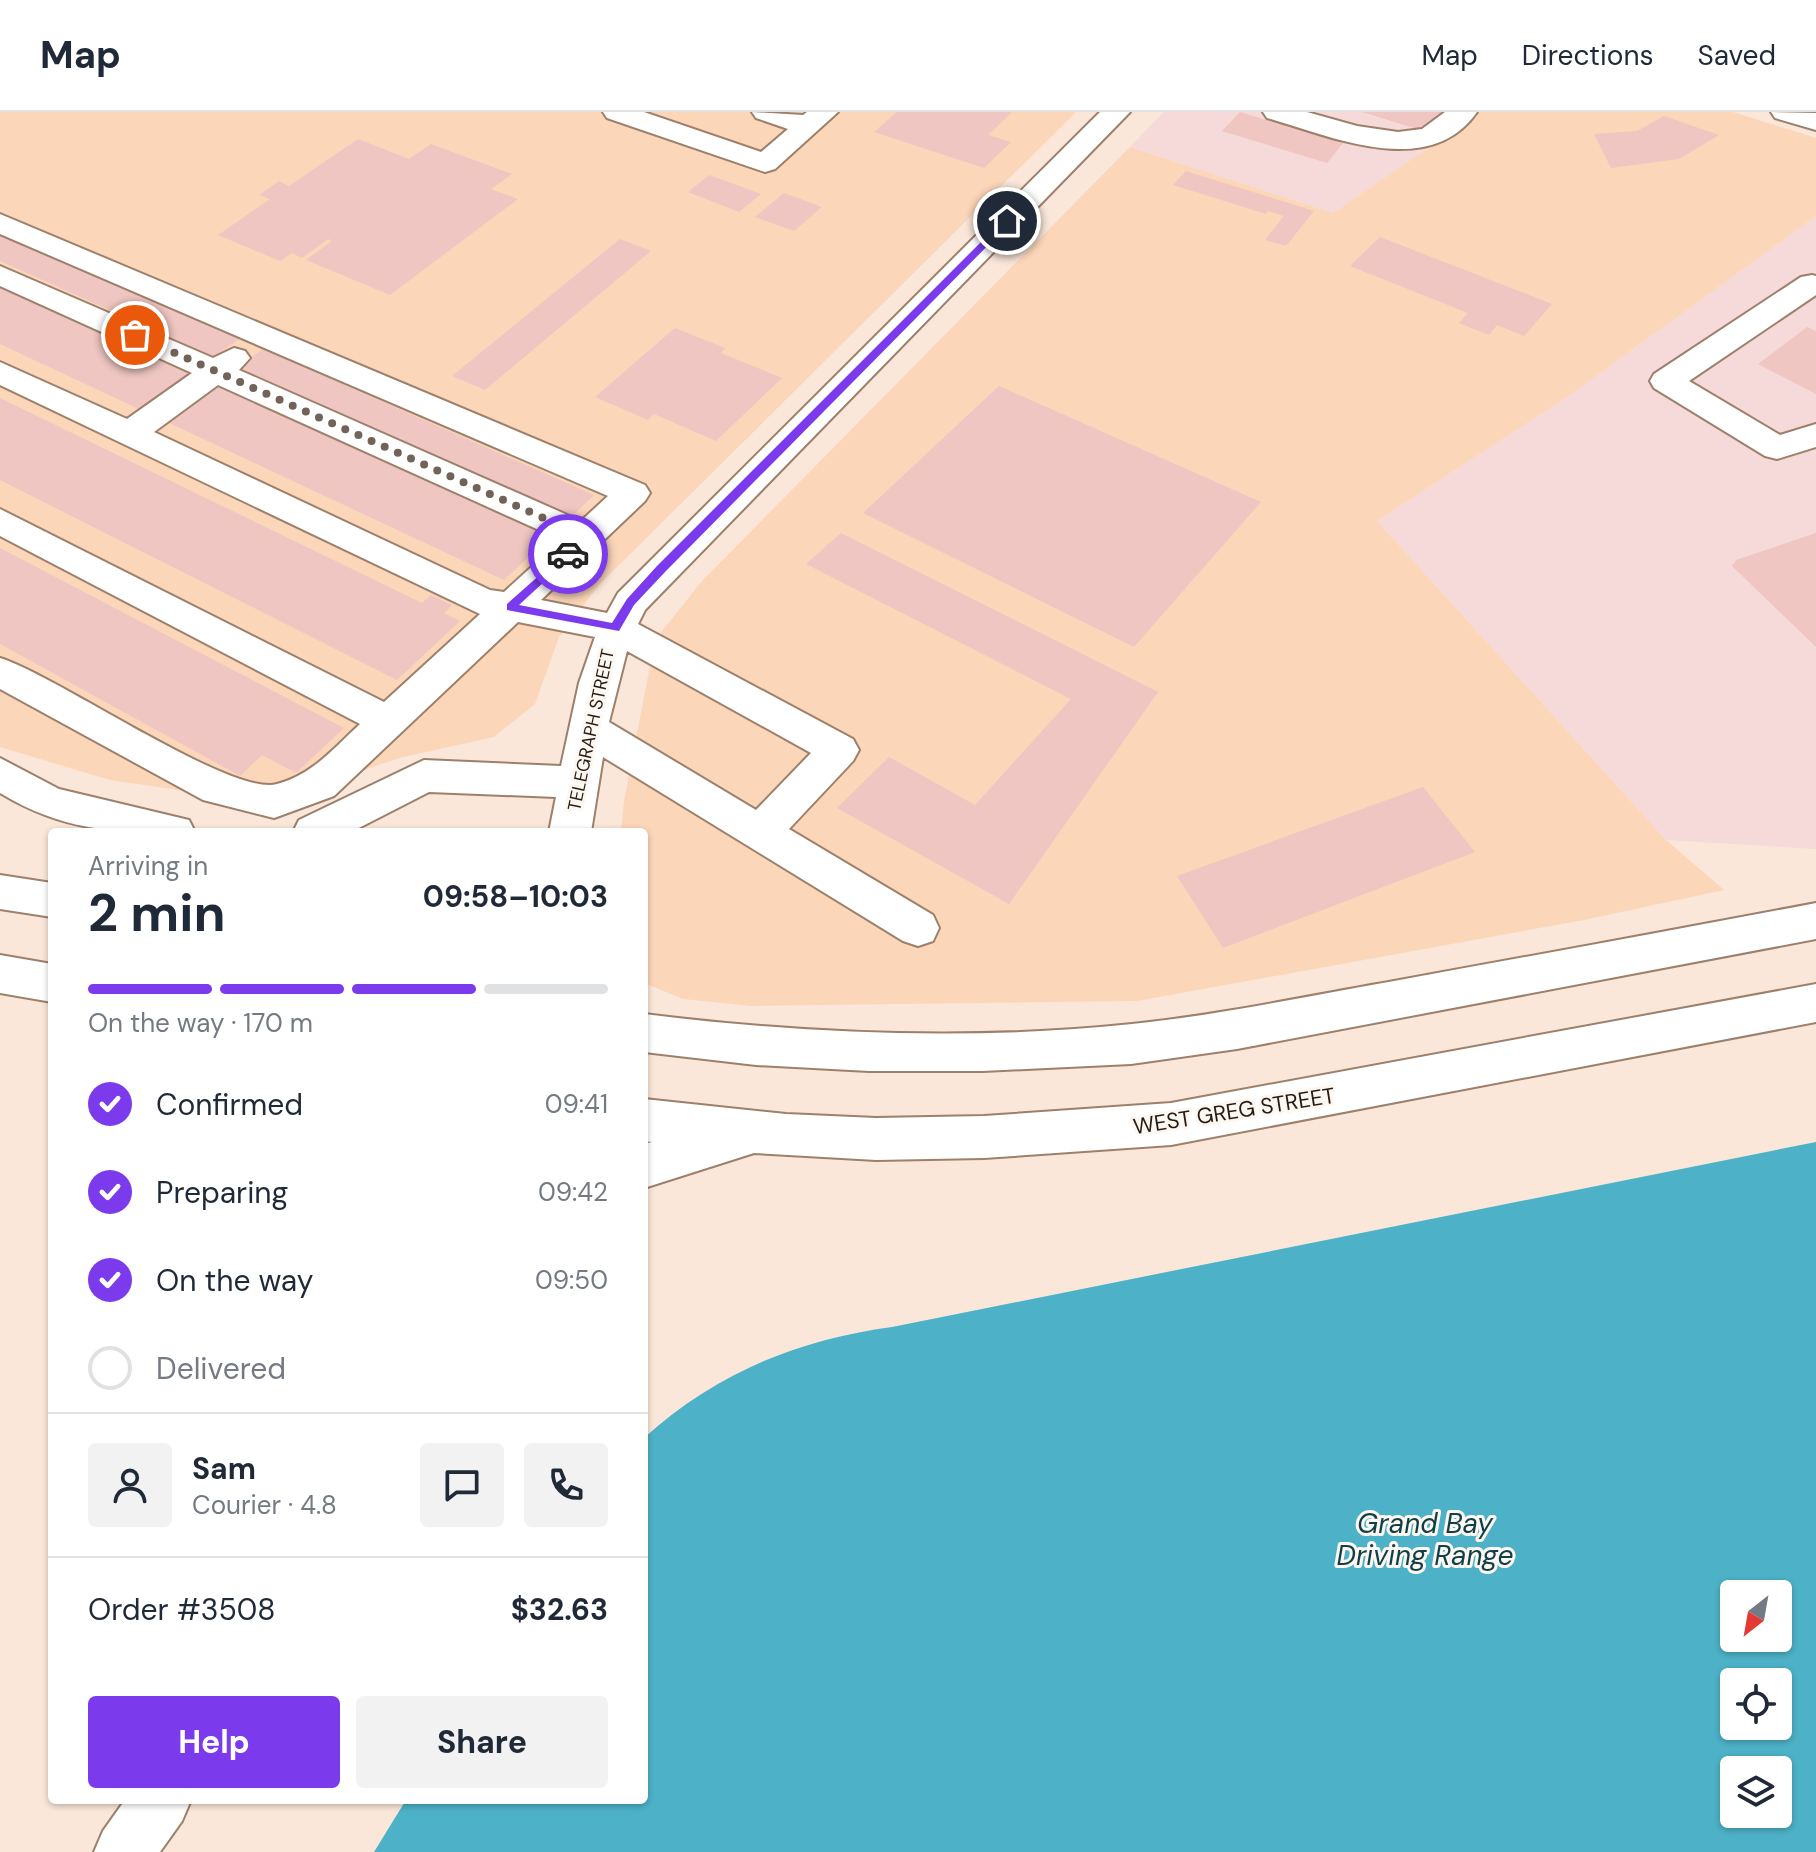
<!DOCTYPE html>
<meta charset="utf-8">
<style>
:root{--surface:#fff;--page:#f2f2f3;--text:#1f2937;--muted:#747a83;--line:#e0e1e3;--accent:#7c3aed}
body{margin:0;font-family:"DM Sans",sans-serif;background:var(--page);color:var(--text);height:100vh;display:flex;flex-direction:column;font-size:30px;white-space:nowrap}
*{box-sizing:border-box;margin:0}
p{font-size:26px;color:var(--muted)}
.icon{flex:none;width:44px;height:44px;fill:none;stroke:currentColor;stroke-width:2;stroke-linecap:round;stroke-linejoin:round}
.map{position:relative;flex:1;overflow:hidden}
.sheet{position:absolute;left:48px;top:716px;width:600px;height:976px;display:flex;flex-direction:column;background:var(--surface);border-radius:8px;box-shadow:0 2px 6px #0004}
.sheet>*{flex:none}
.needle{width:52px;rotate:211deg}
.tools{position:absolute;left:1720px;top:1468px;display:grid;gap:16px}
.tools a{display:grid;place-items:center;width:72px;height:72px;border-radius:8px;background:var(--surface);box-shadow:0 2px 6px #0004;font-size:40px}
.pin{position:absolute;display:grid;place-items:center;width:68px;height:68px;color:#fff;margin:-34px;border:4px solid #fff;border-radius:50%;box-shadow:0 2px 8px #0007}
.courier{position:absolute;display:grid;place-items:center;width:80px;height:80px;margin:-40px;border:6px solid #7c3aed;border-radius:50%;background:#fff;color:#222;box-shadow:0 2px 10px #0007}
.head em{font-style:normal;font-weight:700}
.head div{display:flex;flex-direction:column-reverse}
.head{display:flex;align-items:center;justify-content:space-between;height:136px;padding:0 40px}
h1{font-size:52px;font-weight:700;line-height:60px}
.bar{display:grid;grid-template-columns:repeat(4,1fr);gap:12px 8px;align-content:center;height:96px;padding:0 40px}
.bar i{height:10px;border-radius:6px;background:var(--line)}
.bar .selected{background:var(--accent)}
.bar p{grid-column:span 4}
.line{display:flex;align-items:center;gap:20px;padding:0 40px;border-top:2px solid var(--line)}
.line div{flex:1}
.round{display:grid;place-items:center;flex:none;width:84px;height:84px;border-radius:8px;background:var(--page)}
ol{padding:0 40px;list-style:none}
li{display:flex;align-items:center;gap:24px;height:88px}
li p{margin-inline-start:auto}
li .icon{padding:8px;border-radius:50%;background:var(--accent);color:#fff;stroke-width:4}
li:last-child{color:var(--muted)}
li i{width:44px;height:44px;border:4px solid var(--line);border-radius:50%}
.cta{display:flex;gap:16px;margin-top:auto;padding:16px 40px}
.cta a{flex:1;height:92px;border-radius:8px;background:var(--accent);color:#fff;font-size:32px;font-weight:700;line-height:92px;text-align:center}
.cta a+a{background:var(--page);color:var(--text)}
header{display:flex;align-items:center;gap:48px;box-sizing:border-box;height:112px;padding:0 40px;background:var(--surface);border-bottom:2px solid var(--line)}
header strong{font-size:38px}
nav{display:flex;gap:44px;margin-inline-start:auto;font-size:28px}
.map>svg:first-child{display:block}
</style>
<header>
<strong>Map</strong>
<nav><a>Map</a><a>Directions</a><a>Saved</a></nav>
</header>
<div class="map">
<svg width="1816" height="1740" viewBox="0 0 1816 1740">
<rect width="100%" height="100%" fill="#fae7d9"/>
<path fill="#f5dad9" d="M1164,0H1481L1333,101L1130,35Z
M1816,104V737L1666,728L1377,409L1570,283Z"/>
<path fill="#fcd6b9" d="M0,0H1076L599,473L559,525L535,592L494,625L399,646L268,691L110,668L0,635Z
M1481,0H1733L1816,26V104L1570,283L1377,409L1666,728L1724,778L1584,808L1137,889L751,894L683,887L644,871V720H621L624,689L655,528L702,469L1130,35L1333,101Z"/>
<path fill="#4db2c7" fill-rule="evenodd" d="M1816,1030V1740H374L406,1688H644V1326C716,1261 797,1228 892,1215ZM1734,1482H1778V1526H1734ZM1734,1570H1778V1614H1734ZM1734,1658H1778V1702H1734Z"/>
<path fill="#efc6c1" d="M897,0H1012L988,23L1011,30L984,56L874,20Z
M1240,0L1343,31L1327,51L1222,19Z
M1362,0H1442L1427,20Z
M1664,4L1719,23L1679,47L1611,56L1594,22L1637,19Z
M358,27L409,47L431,32L512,62L491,77L518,87L390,183L306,148L332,129L328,127L302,146L292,141L280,149L218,123L270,87L259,83L279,69L289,74Z
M1186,59L1314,99L1286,134L1265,128L1284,104L1268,99L1266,102L1173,73Z
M709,63L761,82L739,100L688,80Z
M784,81L822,95L794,119L755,105Z
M0,122L239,227L214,245L0,149Z
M1380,125L1552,192L1524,224L1497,213L1489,223L1459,211L1468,201L1350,154Z
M620,127L651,139L485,278L452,264Z
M0,174L192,261L141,298L0,232Z
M1807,215L1816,219V282L1758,252Z
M675,216L725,236L721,241L782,266L716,329L654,302L648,308L595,285Z
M263,237L594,383L571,405L238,255Z
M216,272L551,424L504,468L165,309Z
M999,274L1261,390L1134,535L863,401Z
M0,286L422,491L431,483L452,493L444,501L460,509L397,568L0,368Z
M841,421L1158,580L1009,792L837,696L889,645L975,693L1071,587L806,452Z
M1816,421V535L1732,454L1736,448Z
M0,436L344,616L296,661L262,643L240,664L0,532Z
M1423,675L1475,740L1223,836L1177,764Z"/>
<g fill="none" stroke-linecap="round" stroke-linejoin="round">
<g stroke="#9d806b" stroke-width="4">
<path id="minor" d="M603,0H644L761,40L788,17L756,6L752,0L803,3L807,0H838L775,57L765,60L607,6Z
M1100,0H1130L645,498L638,512L853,627L859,638L853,649L789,717L933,803L939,816L933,829L918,834L903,829L603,645L591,720H549L556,685L429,680L351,720H293L299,708L424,648L561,654L579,571L595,525L518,510L334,684L274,706L203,688L0,577V546C58,564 231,685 277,672C312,663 334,636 360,612L0,424V397L384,590L480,502L0,273V250L127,307L192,261L0,174V154L213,246L234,236L245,239L250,246L239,258L581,409L608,384L0,122V102L645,373L650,381L645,389L541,488L607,501L618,481ZM218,273L561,428L504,480L490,478L154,320ZM627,539L811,641L756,698L609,610Z
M1263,0H1307L1357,14L1398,20L1422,17L1445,0H1477C1429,69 1330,24 1267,6Z
M1812,163L1816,164V183L1689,269L1780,323L1816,312V335L1777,347L1765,344L1654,276L1650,269L1654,262L1801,165Z
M0,646L59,677L189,708L195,720C118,720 68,722 0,681Z
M125,1688H191L182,1709L160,1740H94L103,1719Z"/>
</g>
<g stroke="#9d806b" stroke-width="4">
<path id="major" d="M1771,0L1816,1V18L1775,6Z
M0,763L52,771V805L0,797Z
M1816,791V827L1237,937L1131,952L983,959H869L756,953L644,940V902C805,922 970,929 1132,912C1220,903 1307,884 1394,869C1535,843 1675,818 1816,791Z
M0,843L52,852V890L0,881Z
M1816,872V910L1171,1033L984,1046L876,1048L754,1041L644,1076V1032L652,1030L644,1029V987L786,1002L876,1006L984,1004L1171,991Z"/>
</g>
<use href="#minor" fill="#fff" fill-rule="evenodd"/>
<use href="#major" fill="#fff" fill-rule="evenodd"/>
</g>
<path fill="#7c3aed" d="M1004,107L1012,109L665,460L634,493L619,519L507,498V492L568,438L572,444L519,493L612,511L627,487L657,454Z"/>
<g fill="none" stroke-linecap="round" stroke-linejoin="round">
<path stroke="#716358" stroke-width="8" stroke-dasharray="0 14.4" d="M135,223L586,425L568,442"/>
</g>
<g text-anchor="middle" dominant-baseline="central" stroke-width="6" stroke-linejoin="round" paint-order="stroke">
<g font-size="18" fill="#271c13" stroke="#fdf7f2">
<text transform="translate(591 618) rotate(-78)">TELEGRAPH STREET</text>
</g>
<g font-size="22" fill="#271c13" stroke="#fdf7f2">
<text transform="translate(1234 999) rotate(-9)">WEST GREG STREET</text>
</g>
<g font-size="28" font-style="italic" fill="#103f48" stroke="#fdf7f2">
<text x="1425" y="1411">Grand Bay<tspan x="1425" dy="32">Driving Range</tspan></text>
</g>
</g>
</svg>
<div class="tools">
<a><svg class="needle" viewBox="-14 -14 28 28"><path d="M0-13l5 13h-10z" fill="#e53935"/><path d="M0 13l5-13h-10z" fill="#747a83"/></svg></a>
<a><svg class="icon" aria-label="locate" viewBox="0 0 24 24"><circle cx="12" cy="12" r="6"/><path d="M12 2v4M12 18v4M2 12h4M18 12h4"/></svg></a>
<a><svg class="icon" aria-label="layers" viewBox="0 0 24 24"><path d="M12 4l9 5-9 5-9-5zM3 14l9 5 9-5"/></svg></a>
</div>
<div class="pin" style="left:135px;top:223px;background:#ea580c"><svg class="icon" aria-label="bag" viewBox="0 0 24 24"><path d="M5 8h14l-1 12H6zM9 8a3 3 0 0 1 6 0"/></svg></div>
<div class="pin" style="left:1007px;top:109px;background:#1f2937"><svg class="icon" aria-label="home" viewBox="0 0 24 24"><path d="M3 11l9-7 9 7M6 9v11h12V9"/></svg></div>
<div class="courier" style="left:568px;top:442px"><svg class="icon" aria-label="car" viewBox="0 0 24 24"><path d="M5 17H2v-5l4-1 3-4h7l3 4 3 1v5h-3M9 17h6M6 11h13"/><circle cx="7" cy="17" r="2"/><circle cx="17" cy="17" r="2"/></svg></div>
<section class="sheet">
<div class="head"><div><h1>2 min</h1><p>Arriving in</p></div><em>09:58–10:03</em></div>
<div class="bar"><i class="selected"></i><i class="selected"></i><i class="selected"></i><i></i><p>On the way · 170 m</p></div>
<ol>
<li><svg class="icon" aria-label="check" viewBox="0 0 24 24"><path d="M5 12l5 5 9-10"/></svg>Confirmed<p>09:41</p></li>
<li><svg class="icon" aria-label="check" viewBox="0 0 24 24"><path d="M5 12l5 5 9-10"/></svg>Preparing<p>09:42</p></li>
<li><svg class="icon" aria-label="check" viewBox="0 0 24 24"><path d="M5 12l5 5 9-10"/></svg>On the way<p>09:50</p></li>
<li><i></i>Delivered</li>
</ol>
<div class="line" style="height:144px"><a class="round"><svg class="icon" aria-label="person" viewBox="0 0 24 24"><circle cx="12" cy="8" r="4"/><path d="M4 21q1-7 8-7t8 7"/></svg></a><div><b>Sam</b><p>Courier · 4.8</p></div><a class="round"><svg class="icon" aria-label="chat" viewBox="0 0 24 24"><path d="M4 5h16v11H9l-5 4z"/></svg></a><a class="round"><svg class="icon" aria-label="phone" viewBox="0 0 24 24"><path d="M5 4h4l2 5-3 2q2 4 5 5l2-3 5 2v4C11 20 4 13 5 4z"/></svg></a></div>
<div class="line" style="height:104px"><div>Order #3508</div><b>$32.63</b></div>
<div class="cta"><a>Help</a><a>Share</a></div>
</section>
</div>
